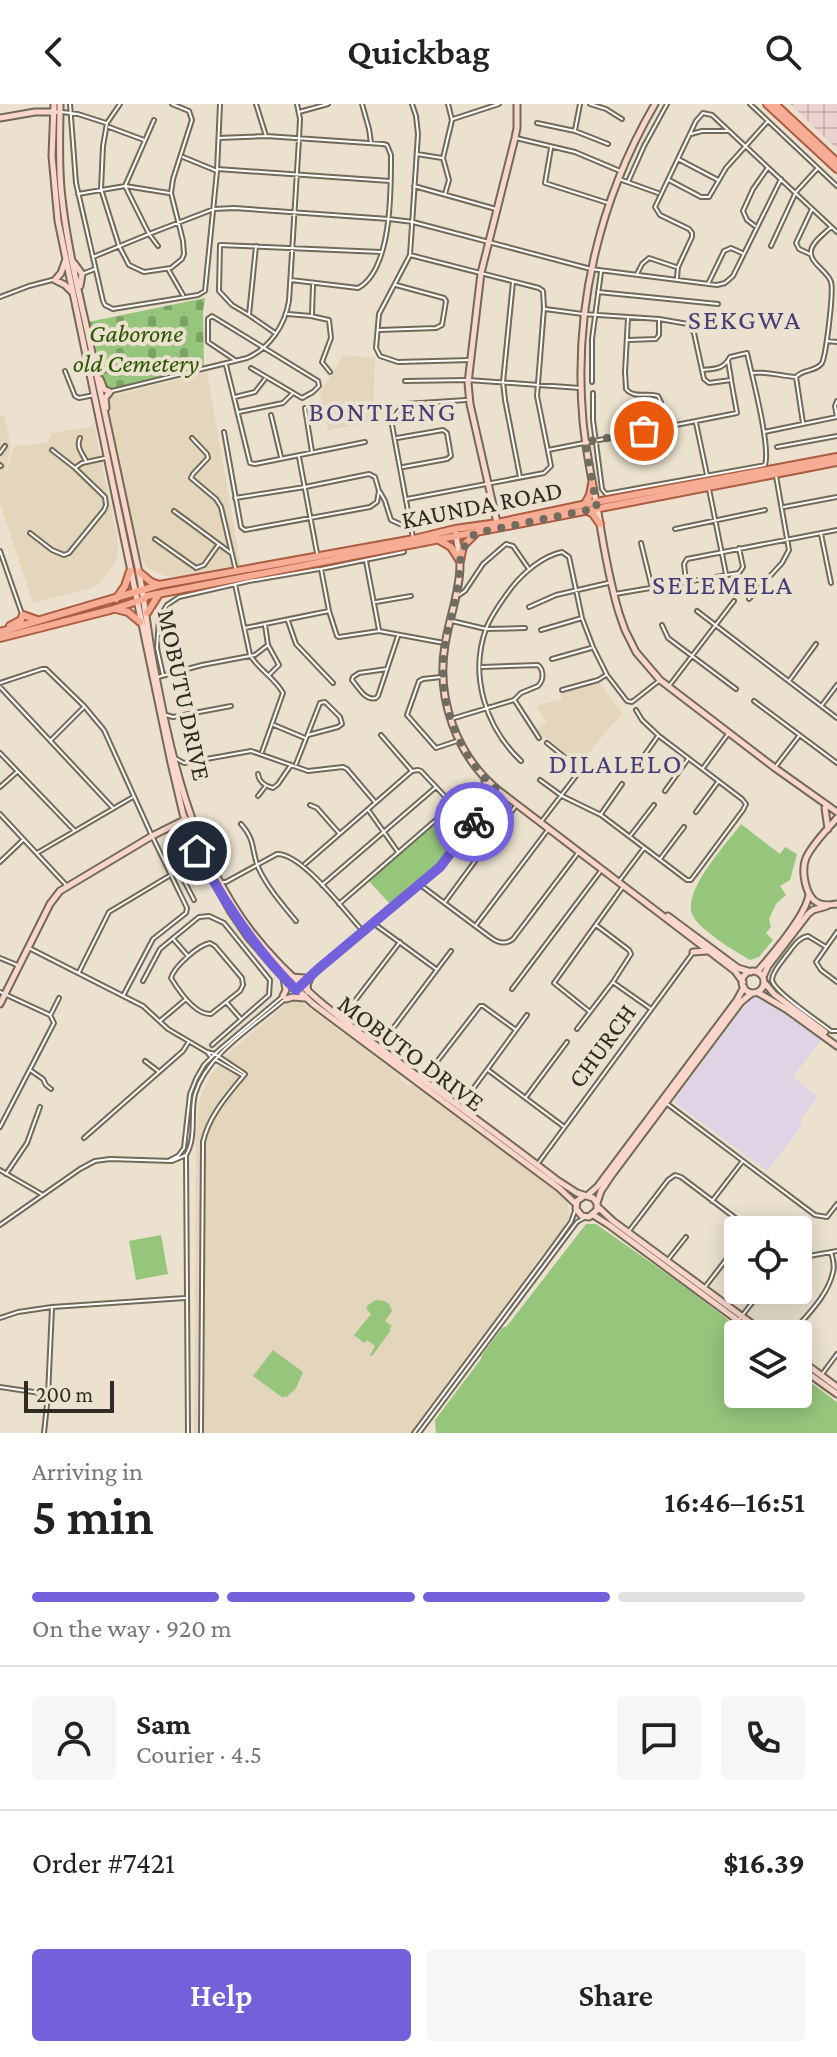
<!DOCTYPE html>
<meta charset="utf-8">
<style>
:root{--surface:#fff;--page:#f6f6f6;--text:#222;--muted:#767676;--line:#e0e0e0;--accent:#7360db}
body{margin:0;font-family:"Crimson Pro",serif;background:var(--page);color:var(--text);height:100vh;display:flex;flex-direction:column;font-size:30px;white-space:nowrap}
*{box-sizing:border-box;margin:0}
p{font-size:26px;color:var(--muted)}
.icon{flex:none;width:44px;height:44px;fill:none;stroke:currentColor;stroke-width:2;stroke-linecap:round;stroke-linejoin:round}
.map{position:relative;height:1329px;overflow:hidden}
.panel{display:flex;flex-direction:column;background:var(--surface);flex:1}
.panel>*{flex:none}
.tools{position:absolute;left:724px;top:1112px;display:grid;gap:16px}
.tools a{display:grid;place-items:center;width:88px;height:88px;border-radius:8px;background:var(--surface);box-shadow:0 4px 20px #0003;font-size:40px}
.scale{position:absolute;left:24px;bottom:20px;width:90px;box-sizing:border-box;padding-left:8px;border:4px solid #2f2c24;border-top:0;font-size:22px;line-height:28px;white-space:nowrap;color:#2f2c24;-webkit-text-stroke:6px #ebe1ce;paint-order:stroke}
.pin{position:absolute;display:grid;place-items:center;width:68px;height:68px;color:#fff;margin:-34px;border:4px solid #fff;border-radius:50%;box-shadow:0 2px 8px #0007}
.courier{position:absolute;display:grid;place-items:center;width:80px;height:80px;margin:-40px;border:6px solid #7360db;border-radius:50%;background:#fff;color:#222;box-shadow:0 2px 10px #0007}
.summary em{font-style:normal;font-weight:600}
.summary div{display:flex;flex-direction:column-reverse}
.summary{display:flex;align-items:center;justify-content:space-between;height:136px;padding:0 32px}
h1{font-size:52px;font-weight:600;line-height:60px}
.bar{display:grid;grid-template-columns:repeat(4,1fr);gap:12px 8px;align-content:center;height:96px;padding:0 32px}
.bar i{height:10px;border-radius:6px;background:var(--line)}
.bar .active{background:var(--accent)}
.bar p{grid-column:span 4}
.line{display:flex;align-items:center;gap:20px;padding:0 32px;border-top:2px solid var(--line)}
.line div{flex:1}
.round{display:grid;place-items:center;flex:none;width:84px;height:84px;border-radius:8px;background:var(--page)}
.cta{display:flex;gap:16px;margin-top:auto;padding:16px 32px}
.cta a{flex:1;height:92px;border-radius:8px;background:var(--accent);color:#fff;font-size:32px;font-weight:600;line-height:92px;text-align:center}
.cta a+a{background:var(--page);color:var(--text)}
header{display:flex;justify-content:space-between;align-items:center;height:104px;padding:0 32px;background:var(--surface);font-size:36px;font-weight:600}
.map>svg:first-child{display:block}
</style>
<header><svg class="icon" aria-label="back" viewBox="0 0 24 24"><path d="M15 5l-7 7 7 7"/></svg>Quickbag<svg class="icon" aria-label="search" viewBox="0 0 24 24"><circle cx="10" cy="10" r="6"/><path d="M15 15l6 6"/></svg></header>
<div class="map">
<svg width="837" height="1329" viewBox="0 0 837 1329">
<defs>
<pattern id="industrial-grid" width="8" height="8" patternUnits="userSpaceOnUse" patternTransform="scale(2)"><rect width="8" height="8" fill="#ecd2ce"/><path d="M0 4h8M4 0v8" fill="none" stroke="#cbb4b1"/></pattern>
<pattern id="cemetery-stones" width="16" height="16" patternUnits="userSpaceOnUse" patternTransform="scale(2)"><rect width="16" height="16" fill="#96c67c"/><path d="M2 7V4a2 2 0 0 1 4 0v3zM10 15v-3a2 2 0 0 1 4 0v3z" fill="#7ba165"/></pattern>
</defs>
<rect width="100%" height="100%" fill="#ebe1ce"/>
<path fill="#e3d6bc" d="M344,251L375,254L373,318L328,326L320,288Z
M207,268L241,463L187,474L165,472L148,464L143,458L131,423L125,389L116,352L108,293Z
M4,311L11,342L3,381L14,342L46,339L53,329L94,322L117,433L118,450L114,461L101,478L89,485L33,499L0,399V312Z
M599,578L623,610L608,625L581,659L583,662H581L536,626L547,618L536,602L562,595L560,589Z
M289,898H301L400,972L401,976L408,981L414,982L563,1093L568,1100L569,1113L558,1132L533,1162L532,1167L411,1329H194L196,1031L199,999L203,987L214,966L228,955L226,951Z"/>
<path fill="url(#industrial-grid)" d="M790,0H837V45Z"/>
<path fill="#e1d3e6" d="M758,893L764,894L794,913L822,935L793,973L818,993L800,1016L803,1020L767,1067L675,999L676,994L731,919L751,895Z"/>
<path fill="url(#cemetery-stones)" d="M205,194L203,207L204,262L109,285L106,283C99,261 96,239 88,218Z"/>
<path fill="#96c67c" d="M451,704L468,720L442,758L390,800L368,776Z
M741,720L780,750L785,743L797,750L790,776L780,782L786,791L776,800L769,815L771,823L766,829L773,836L759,853L750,856C736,848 698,825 692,810C683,786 727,739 741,720Z
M586,1120H596L691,1187L746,1230H738V1290H798V1269L837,1298V1329H436L435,1316L481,1255L482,1251L502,1224L507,1222Z
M161,1131L168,1170L136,1176L129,1137Z
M376,1196L385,1197L389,1200L392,1207L385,1217L392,1222L389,1225L391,1226L372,1252L370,1251L375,1242L367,1236L364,1239L354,1231L371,1210L366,1205L368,1201Z
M273,1246L303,1268L296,1284L287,1293L285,1292L283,1294L253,1272Z"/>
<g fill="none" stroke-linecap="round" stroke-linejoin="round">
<g stroke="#726a59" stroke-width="6">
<path id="street" d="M70,0L76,79L103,197L105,201L113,205L198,191L205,187L217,67L220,0
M120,0L107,19L103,42L101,85L119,142L129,161L144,168L171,164L182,155L184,150L183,137L171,89L173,75L192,16L189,7L172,0
M256,0L266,32
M362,0L369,25L371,39
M412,0L416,12L418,30L410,151L379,210L376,244L380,252L398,258L470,256
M590,0L606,5L622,15
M750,0L837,82
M62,8L78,10L106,19
M299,8L328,0
M453,15L499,0
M154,16L125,82L149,130L158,142
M537,19L575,27L608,40
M109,23L144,36
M575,26L580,0
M691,30L702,27H728
M219,34L266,32L383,40L387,41L391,51C391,86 392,166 358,184L291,176
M516,34L575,48L620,67
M551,44L545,79L608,99
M417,50L442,54
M183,53L217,67
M678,55L718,76
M217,65L390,77
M619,75L658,89
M669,76L701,93H709L726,64L768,17
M628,78L644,42L667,0
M414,82L496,105
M78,90L125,82L169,89
M445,90L449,76L443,54L452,16L448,0
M755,122L747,116L743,107L753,85L767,65
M256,142L249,211L275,229
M771,142L796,88L817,65
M810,150L799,145L796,139L812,105
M93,153L149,130L214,105L234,104L389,115L413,118L591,165L717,181L725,179L733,172L781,75
M168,165L183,191
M82,170L95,165
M637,170L642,160L649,154L676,163
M677,174L678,163L692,133V129L689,125L660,111L655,103L696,17L703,9L712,11L837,128
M513,178L503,278L505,296L520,373
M708,180L724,147L731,144L742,149
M598,188L718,200
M0,193L29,182L52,176
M545,205L583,210L659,215L688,220L694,229L704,275L709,279L731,276L737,309L548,346
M288,210L311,212L329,216L331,234L322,258L330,268
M312,210L313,181
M249,211L232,201L219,187L220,141L381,148
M628,214L625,268L626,285C634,295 648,288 658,292L661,298L662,324
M379,226L436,224L442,221L446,197L444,194L396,181
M628,236L656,235L659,231V215
M827,237L837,238
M235,256L208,238V215L212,212L318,277L319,282L313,288L302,294L251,264
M728,257L731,275
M226,261L250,359L255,360L365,338
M65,267L75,292L79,294L94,291
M752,269C769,267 779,272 796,273
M405,277L468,276L580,284
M592,278V235L601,168
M112,287L247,254C270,244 285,221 289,197L299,35L300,15L297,0
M593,289V316L602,385L606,390L765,361C771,343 752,272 747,249L730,253C724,265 715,265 702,266
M235,293L255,288L265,275
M305,304L312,348
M239,308L283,299L292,290
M271,311L281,353
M837,313L835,302L837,297
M696,319L707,371
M803,319L796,273C802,265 816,268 822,259C826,251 834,187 831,178C828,167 809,159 811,147C812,138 824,130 831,123
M224,328L241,423L245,426L370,403L377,398L379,387L375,373L369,370L305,383L235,394
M764,328L837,313
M80,334C76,343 82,349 86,357
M192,334L207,350L208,354L193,370L191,374L216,395L221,403L236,467
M397,334L443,326L447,329L451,352L447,355L403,363
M777,343L837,332
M52,346L75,364L82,359L105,354
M0,349L5,342
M299,353L317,449
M0,361L1,362
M709,385L726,470
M380,388L385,397L391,416L411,425
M407,395L544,369L551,362L537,292L544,204L543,187L539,184L410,151
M784,403L837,393
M174,407L231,449
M675,425L765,406
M30,429L52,446L64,451L69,449L104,406L106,401L105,393L75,364
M821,430L831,479
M413,434L392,321C395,311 398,305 406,300L466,296
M155,435L196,464L204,461L219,440
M641,439L651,480
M0,447L22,510
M404,448L321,465L329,507L337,532L339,533L379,527L444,539
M366,457L379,526
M686,477L684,460L687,455L837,426
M235,480L250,551C259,566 275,574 283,589L262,648
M615,490L739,469L743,463L739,444
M459,491L465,487L483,460L506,440L513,442L529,465
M749,495L782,459L789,446L776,372
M376,498L411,492
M529,503L556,491L608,479
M697,507L837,614
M288,517L296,540L333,579
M452,517L486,525L525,524
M265,521L268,541L279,561L269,571
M662,521L668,534L736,585
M245,524L329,507
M541,526L582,514
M552,555L591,544
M387,565L359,569L353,573L352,576C359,584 365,597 376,594L378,592L398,532
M163,571L157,544L159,514L167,501L179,493L249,477L319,465
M158,573L202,561L255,551L268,541
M441,573L423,575L419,577L407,611L436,644L457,637
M789,577L816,540
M0,579L42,565H46L84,602L104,626L152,732L187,804L186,809L153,835L123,892
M669,582L734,497
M0,583L113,704
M562,586L598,576L606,571
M515,597L539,634
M754,597L837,659
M822,601L837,581
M166,611L173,613L231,602
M451,615L514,596L521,589L538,582C544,576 544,566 538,561L482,563
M274,621L305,634
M381,631L412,667L418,666L421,667L453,701L473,717
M51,636L83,604
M0,649L74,726
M175,654L184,659L251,647L308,667L343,663L347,665L375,698
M521,657C486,624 469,572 486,525C491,511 503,495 512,483C524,468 543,452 562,448L569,453L582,514L593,543L607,571L627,597L632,598L660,576
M296,660L320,599L325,598L340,613L342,620L338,623L308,631
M776,662L799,632
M636,663L658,632
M703,664L728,630
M258,670C259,678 265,682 273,684L278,680L291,661
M540,676L562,692L601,711L687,776H691L743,706L746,700L742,695L659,632L642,616L636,606
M0,683L17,668
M665,687L688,655
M258,692L265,683
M310,701L317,704L339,729
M369,707L398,748
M696,708L718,678
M0,710L67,782
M601,710L622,680
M541,718L579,668L578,664L547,639
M241,720C256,737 251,745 258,763C267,783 282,800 296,817
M631,731L654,701
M184,745L175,759L194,796
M37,749L133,693
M660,755L684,723
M0,758L23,736
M305,760L412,667
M620,776L644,744
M221,778H226L277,750C303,750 344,807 362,826
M419,780L490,833C498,839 505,841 513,835L578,749
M322,781L436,683
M445,798L515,703
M339,800L453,701
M373,819L436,865
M476,821L547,727
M837,828L816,858L821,866L837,878
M174,836L188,852
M210,839L215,842L242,874L243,881L240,887L211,910C195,911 179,887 171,874C174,863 198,841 210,839Z
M826,843L808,832C797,834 792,845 785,853C781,859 772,868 772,876C774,888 820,918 831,927H837
M29,844L143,902L168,925L207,948L211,953
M0,854L17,861
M79,868L109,808L169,772
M310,874L440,763L490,697
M143,877L160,845L194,817L199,813L209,812L224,819L270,876L269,891L212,941
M299,878L317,866
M614,879L651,905
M512,885L600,768
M0,888L50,911L54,919L0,1023
M227,899L241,915
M590,908L554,879L622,784
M51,910L59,894
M341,915L400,838
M160,917L186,895
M577,925L613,878L631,850L629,846L596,821
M379,943L451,847
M216,956L242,971
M145,957L158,967
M30,966L43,975L46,981L51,985
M488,966L563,1022
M425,973L480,902H483L516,926
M526,993L567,938
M666,999L815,1111L827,1113L837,1100
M462,1000L527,911
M84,1034L183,947L188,939
M186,1052L188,1329
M170,1056L178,1052L184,1044L190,990L196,975L204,961L219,946L282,893
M539,1058L692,850
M0,1066L43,1091
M6,1070L27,1039L40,1003
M712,1097L742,1058
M0,1121L80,1065L95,1057L110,1055L172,1057L186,1051C197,1034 190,1009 195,990C207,950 254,922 284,896
M629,1127L668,1076L675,1071L681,1073L746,1122L747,1126
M798,1154L837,1147
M667,1157L686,1133
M705,1183L738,1140
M0,1214L18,1208L52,1203L185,1194
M738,1217L762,1186
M791,1230C806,1212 828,1192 833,1168C835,1162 833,1155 831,1148
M823,1269L837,1250
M0,1283L47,1290
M44,1329L48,1291L52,1204
M201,1329L203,1038C209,1011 228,991 245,970L215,950L207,948
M414,1329L547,1151L571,1118L575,1107
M419,1329L577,1118L584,1114"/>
</g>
<g stroke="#726a59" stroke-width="9">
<path id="secondary" d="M54,0L52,52L58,117L171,659L183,710L197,747L231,808L248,833L274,863L313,900L559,1084L576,1100
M60,0C60,32 58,63 62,94C67,140 78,185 88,230C104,308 121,386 138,464C144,493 147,522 152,551C170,648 190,746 251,827C291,879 343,917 396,956C450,996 504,1035 557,1076L577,1089L593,1094L597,1099V1106L589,1113L582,1112L576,1105L577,1097L584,1092
M655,0C599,96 573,206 583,317C586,350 593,381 599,414C604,446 610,478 619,509L625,526L636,548L660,576L775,664L837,708
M0,14L35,8H55
M66,155L61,169L55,176L65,181L72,188
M74,159L82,170L80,182
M100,275L104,285L110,288L105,294L106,304
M498,423L470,300L468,279L481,169L515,34L517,24V0
M456,430C457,440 460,451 460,461C460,488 449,514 445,541C436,594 456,651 498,686L735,867L743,878
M485,677L490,687V697L501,690
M825,704L828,725
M837,714C827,726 813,739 806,754C801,766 805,793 818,799C824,802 831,801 837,800
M668,812L738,864L751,868
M693,848L707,847
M742 878a11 11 0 1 1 22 0a11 11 0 1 1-22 0Z
M757,868C771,852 807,810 809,790
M293,873L304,874
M763,873L768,862L808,810L813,806L827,802
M764,878L774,890L825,928
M308,888L307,881L310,874
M757,888L786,905L837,942
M283,892L286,886L284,874
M286,895L293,893L305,894
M0,900L50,800L60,787L152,732L186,715
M588,1091L598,1082L737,896L744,883
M597,1099L601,1087L611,1072L741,898L752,889
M598,1103L613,1117L766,1230
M593,1111L609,1121L756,1230
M798,1254L837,1283
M798,1262L837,1290"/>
</g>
<g stroke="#ac5d41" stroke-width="10">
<path id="primary" d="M767,0L837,65
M775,0L837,58
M585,400L590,391L592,380
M587,406L593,410L600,420
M437,435L451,443L460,457
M460,457L463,442L475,430
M139,468L151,478L159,481
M116,495L125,482L130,467
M116,505L128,508L140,518
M147,509L159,490
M10,522L21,516L23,511L37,516
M0,528L159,481L414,435L455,425L497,419L596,398L837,353
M0,534L110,506L144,495L147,492L837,358"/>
</g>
<use href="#street" stroke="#fff" stroke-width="2"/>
<use href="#secondary" stroke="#fad6ca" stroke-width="5"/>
<use href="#primary" stroke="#f6ad96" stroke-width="6"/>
</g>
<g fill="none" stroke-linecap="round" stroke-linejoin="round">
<path stroke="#716b60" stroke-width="8" stroke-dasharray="0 14.4" d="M474,718L498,686C456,651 436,594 445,540C448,522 454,504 457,485C462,462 455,446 476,429L597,404L585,338L644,327"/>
<path stroke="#7360db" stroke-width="10" d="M197,747C224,799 255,845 296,886L317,866L440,763L474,718"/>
</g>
<g text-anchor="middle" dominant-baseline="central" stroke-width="8" stroke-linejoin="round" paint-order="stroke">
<g font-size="26" font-style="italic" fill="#2b5802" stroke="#ebe1ce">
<text x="136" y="229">Gaborone<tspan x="136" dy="30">old Cemetery</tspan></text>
</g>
<g font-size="26" fill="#2f2c24" stroke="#ebe1ce">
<text transform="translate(482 401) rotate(-11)">KAUNDA ROAD</text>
<text transform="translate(184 591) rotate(78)">MOBUTU DRIVE</text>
<text transform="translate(602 942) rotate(-54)">CHURCH</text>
<text transform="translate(411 949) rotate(37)">MOBUTO DRIVE</text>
</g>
<g font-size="28" letter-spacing="2" fill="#443d7a" stroke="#ebe1ce">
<text x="745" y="215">SEKGWA</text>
<text x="383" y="307">BONTLENG</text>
<text x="723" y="480">SELEMELA</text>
<text x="616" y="659">DILALELO</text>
</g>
</g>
</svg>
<div class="tools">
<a><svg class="icon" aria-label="locate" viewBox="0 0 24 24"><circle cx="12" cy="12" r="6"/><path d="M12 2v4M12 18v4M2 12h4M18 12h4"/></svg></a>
<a><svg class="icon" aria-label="layers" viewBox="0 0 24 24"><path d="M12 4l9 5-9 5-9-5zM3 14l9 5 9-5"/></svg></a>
</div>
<div class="scale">200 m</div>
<div class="pin" style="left:644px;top:327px;background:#ea580c"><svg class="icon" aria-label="bag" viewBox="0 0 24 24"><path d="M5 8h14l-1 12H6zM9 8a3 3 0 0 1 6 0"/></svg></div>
<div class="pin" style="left:197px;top:747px;background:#1f2937"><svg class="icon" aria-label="home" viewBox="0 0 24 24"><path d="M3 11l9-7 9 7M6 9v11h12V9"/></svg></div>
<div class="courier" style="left:474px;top:718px"><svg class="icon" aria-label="bike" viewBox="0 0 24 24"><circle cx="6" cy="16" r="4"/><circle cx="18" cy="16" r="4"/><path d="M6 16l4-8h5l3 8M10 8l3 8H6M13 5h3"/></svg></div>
</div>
<section class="panel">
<div class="summary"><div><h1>5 min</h1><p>Arriving in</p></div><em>16:46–16:51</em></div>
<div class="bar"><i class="active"></i><i class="active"></i><i class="active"></i><i></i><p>On the way · 920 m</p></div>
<div class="line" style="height:144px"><a class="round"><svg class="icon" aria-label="person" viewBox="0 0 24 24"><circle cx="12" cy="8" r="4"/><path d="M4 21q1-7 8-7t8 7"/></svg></a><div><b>Sam</b><p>Courier · 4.5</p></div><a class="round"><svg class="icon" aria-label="chat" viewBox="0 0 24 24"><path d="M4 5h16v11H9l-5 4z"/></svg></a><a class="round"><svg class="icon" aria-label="phone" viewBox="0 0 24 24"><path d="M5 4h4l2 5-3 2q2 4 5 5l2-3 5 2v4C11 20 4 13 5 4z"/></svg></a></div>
<div class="line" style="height:104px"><div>Order #7421</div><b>$16.39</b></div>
<div class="cta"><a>Help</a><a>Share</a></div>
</section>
